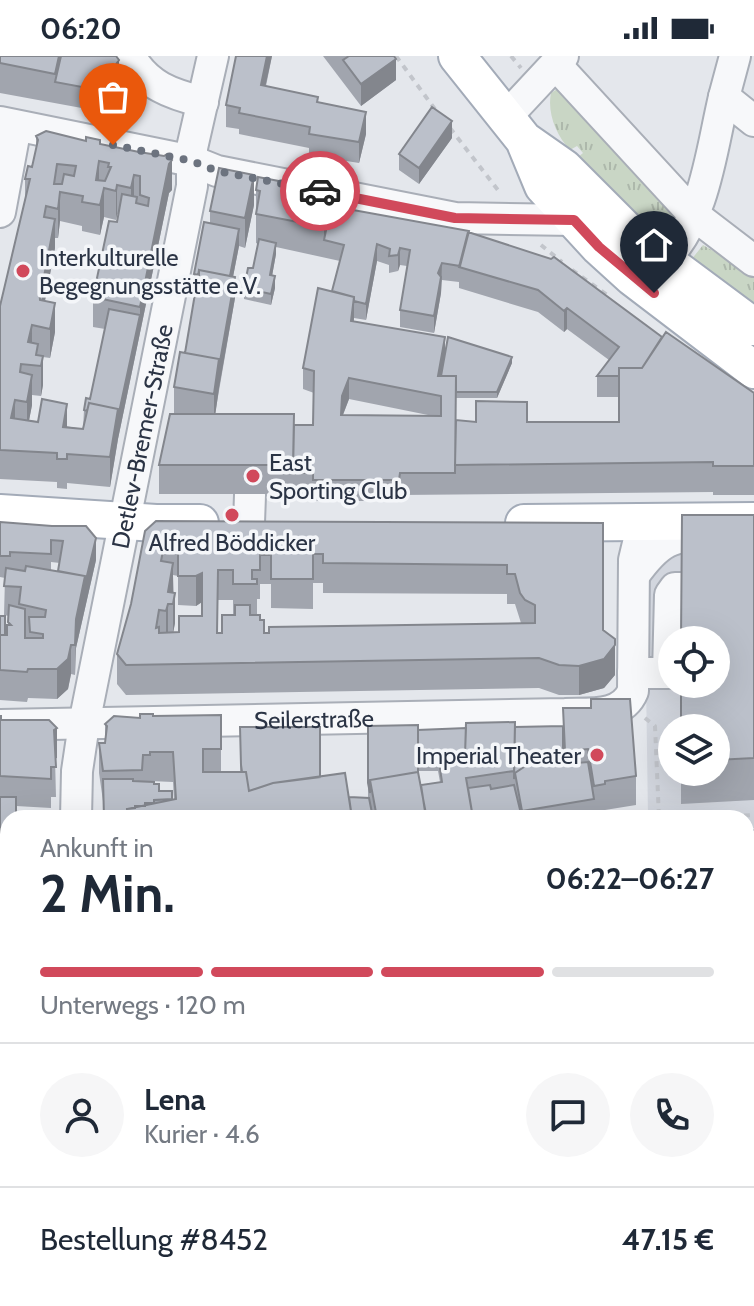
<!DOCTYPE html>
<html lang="de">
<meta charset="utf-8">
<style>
:root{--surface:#fff;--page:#f6f6f7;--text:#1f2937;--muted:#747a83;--line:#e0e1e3;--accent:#d1495b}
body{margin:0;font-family:Cabin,sans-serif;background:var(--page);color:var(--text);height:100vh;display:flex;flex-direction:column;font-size:30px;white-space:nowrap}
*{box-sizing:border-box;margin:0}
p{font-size:26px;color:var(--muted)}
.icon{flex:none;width:44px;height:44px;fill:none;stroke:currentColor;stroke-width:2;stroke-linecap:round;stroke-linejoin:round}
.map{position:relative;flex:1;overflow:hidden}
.details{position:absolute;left:0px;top:754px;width:754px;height:496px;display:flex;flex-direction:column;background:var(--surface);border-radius:24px 24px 0 0;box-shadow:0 8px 32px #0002}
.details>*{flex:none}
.fabs{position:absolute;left:658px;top:570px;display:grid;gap:16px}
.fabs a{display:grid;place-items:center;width:72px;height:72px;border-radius:50%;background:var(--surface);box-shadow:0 8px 32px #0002;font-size:40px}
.pin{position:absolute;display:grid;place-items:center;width:68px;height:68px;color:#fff;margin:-82px -34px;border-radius:50% 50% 50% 0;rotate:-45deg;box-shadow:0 0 8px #0007}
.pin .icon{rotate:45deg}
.courier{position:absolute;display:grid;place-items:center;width:80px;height:80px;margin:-40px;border:6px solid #d1495b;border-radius:50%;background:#fff;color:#222;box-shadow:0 2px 10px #0007}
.head em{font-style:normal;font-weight:700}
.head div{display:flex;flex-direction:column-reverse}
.head{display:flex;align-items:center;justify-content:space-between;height:136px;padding:0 40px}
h1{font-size:52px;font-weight:700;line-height:60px}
.bar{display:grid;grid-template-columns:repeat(4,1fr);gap:12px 8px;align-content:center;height:96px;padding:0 40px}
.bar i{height:10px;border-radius:6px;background:var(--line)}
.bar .current{background:var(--accent)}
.bar p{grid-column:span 4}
.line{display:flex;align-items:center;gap:20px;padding:0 40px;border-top:2px solid var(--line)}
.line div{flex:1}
.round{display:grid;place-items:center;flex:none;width:84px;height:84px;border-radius:42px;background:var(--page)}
.status{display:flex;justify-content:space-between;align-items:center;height:56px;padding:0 40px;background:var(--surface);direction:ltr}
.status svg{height:22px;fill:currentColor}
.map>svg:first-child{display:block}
</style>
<div class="status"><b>06:20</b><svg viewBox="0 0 49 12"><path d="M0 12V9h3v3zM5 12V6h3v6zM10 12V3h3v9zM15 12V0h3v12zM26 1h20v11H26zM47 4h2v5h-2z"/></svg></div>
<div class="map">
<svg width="754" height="1250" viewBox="0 0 754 1250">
<defs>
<pattern id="grass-tufts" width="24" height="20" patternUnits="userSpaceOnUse" patternTransform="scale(2)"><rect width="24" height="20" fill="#c9d6c5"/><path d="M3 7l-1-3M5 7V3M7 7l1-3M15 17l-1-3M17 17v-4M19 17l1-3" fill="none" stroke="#adb8ab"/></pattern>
</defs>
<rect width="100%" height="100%" fill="#e4e7ec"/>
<path fill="#d2d6de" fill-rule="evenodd" d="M754,486V772H746V762H650L648,761L644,487ZM672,584H716V628H672ZM672,672H716V716H672Z"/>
<path fill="url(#grass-tufts)" d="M562,30L676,154L668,172L640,164L577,102L583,97L577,90L570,94C556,79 547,57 551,37Z
M703,189L754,219V250L691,204Z"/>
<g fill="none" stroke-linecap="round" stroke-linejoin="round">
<g stroke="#a9aeb7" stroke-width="34">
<g id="minor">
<path d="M130,0C147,30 171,38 203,46"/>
<path d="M735,0L724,41L754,65"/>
<path d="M556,9L694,159L754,205"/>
<path d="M506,61L563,0"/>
<path d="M0,66L192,105L217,115L455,162L574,164"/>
<path d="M0,156L16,70"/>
<path d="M664,204C705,163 711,96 724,41"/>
<path d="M249,467L250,439"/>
<path d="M635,518C659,485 671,479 712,479"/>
<path d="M633,617H668L670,539L675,532H681"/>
<path id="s1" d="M0,669L565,658C589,657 622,662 633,635L634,504L639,483L652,467"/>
<path id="s2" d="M76,762L77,715L84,668L192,130V92L213,0"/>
<path d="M0,1021L8,1020"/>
<path d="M746,1158L754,1147"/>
<path d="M659,1242L668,1250"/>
<path d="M118,1250L218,1242"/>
</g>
</g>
<g stroke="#a3abb8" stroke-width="40">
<path id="major" d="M457,0L524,84L564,112L626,174L664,204L754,271
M524,84L543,130L599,191L632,221L754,314
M0,457L156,467H200
M524,467L754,465
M746,794L754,793
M746,824L754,823
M0,901L8,899
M0,933L8,931"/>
</g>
<path stroke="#c2c5cb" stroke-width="4" stroke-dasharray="6 6" stroke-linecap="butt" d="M396,0L437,56
M511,0L521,12
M128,67L141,48
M450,72L501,138
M541,189L562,206
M572,214L610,241
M645,662L655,670L659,762
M696,762L754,759
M0,1240L1,1250
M605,1242L606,1250"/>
<use href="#minor" stroke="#f7f8fa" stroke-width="30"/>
<use href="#major" stroke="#fff" stroke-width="36"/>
</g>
<path fill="#a1a5ae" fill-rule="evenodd" d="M0,0L119,26L98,55L0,37Z
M236,0H272L266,30L318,46L366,78L359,107L309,99V92L239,78V73L226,71V49Z
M323,0H394L396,24L361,50Z
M36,80L100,88L172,134L169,137L118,383L110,431L67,427V433L57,432V426L0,423V250L25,143V123L32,111L36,92ZM117,158L118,159L117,166L93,241V271L105,273L90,343L84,354L83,373L29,364L32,349V339L41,340L43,329V301L50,302L55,276L45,245L55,192V182H58L60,165L82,170V175L100,179L104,161L116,164Z
M452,82L419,128L399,114V98Z
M256,134L331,150L469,176L662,281L754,337V439H713V436L400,439L399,445H313V438H159V409L174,358V331L185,297L196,235H194V218L210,168V155L254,149L245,192L239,190L233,221L235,242L215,358L294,369H313L314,337L303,333V312L332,235L340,205L276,191V198L272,220L275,232L271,249L244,243V232L253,212L258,188L256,187ZM377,205L389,209V217L398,215L400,209L407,210L400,254V271L434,277L441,237L442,224L459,226V232L538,256L564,276L567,273L609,304L597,320V341H619V366H476L456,364V342H497L512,307L445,298L354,265V262L366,264ZM349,343L433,360L343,359Z
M754,459V744L681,748V716H716V672Z
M0,466L52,470L96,504L76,592L75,619L71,618L68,633L57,643L28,642L27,646L0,644V560L5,579H7L9,560L4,559L5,522L0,521ZM51,506L60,507L58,515L51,514Z
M603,467V574L615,619L604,632L579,639H559L539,632L126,639L117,628V598L131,548L145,475ZM173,519L178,520V549L196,550L202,546V560L179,576H173L175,567ZM313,527H323V537L507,538V548H515L521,567L264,577L260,564L250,559L257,558V543H260V528H271V552L313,553ZM218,544H233V558H235V559L222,577H217Z
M563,652L636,720V749L605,754V758L577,762H103V745L99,717V687H105V668L153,660L221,659V716H240V671L320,721L349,741L368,742V670L418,674L515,673L563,670ZM418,715H438L440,726L421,729ZM150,725L173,726L174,744H172V735H159Z
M0,660L1,664L57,702H55L56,741H51V752L16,750L8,762V858L0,860Z
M746,841H754V1008L746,1009Z
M8,1038V1158L0,1160V1040Z
M0,1177H8V1239L0,1240Z"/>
<path fill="#83868d" d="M267,0H272L261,50V29Z
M396,3V24L361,50V28Z
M119,4V26L98,55V34Z
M366,56V78L359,107V86Z
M452,65V82L419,128V112Z
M172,104V134L169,137L118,383L110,431V401L118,353L140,259V251L169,108Z
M99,105V135L96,124Z
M134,119V149L131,162V132Z
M254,119V149L245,192V162Z
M117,129V158L116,164V135Z
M104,132V161L100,179V149Z
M331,135V164L324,184V171Z
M60,136V165L58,182V153Z
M55,163V192L42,260V231Z
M239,173V190L229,241V225Z
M276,187V198L270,231V219Z
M377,188V205L366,264V248Z
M400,192V209L398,215V199Z
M442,207L441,237L434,277V260L438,217Z
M275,220V232L271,249V238Z
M235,221V242L219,332L214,368V338L219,303Z
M354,241V262L351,286V265Z
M55,247V276L50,302V273Z
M567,252V273L564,276V255Z
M32,269V299L28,286Z
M445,281V303L438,336V341V320Z
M43,300V329L41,340V310Z
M512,301V307L497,342V336Z
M32,319V349L27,375V346Z
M349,322V343L342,361V340Z
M15,344V373L11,362Z
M67,348V377L63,371Z
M96,482V504L76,592L75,619L76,563L85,520Z
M173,507V537L168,536Z
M202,517V546L196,550V520Z
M175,537V567L173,578V548Z
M168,548V577L166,585V555Z
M71,589V618L68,633L57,643V613Z
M615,589V619L604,632L579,639V610Z
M57,672V702L54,703V674Z
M749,1058V1096L746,1100V1063Z"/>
<path fill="#bbc0ca" stroke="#83868d" stroke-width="2" fill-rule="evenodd" d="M0,0H59L55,18L0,7Z
M61,0H116L119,4L98,34L55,26Z
M236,0H267L261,29L318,41L317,46L366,56L359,86L309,78L310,71L239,57L240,52L226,49Z
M349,0H394L396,3L361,28L343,4Z
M432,51L452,65L419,112L399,98Z
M46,75L86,85V81L100,84V88L139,96L164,100L167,98L172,104L169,108L140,251L93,241L109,165L117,166L122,138L137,141L136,147L148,150L149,142L140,139V120L134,119L131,132L117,129L116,135L104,132L100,149L82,146L83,140L60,136L58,153L46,150L44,161L55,163L42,231L39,230L40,244L55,247L50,273L32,269L28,286L38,288L36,299L43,300L41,310L21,308L20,316L32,319L27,346L15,344L11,362L38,366L42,343L67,348L63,371L83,373L89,347L118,353L110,401L67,398V403H57V397L0,394V250L30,123H25L28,110L32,111L38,84L36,80ZM99,105L109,107L108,111H111L105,125L96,124ZM57,108L76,110L74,120L64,118L62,128H54Z
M219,112L254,119L245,162L210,155Z
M258,121L331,135L324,171L256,158L260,135L256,134Z
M331,150L469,175L460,210L442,207L438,217L441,221L434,260L400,254L410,194L400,192L398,199L389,200L390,193L377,188L366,248L354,245V241L332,235L344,189L324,184Z
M204,166L239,173L230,220L199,214V219L194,218Z
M468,176L551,203L554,201L662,281L642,312H619V320H597L619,291L567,252L564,255L538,234L459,211Z
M259,183L276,187L270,219L275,220L271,238L244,232L248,212H253Z
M199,214L235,221L219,311V303L185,297Z
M318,232L354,241L351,265L445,281L438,320H456L455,417H400L399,424H313V417H293L294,369H313L314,315L303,312ZM349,322L441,340V360L341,359L342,340Z
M109,253L140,259L118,361V353L89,347L87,355L84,354L86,342L90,343Z
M666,276L754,337V410H713V406L455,409L456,364L476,366V345L527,346V366H619V312H642Z
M448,281L512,301L497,336H456V320H441Z
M180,296L219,303L214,338L174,331Z
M170,358H294L293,409H159Z
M682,459H754V702L716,704V672H681V628H716V584H681Z
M156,465L603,467V574L615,583V589L604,603L579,610L559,609L539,602L126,609L117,598L131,548L145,475ZM164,490H178V520H196L202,517V560H179V576L159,577V571L156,572L159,554L166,555L168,548H173L175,537L168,536L173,507L161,505ZM313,498H323V507L507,509V518H515L520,537L525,544L535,549V567L269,571V577H264V564H260V559H250V549H235V559H222V577H217L218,514H233V528H257V523H252V514H260V499H271V523H313Z
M0,466L52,470H86L96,482L85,528V520L58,515L63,485L51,484V498L10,496V500H0Z
M26,510L85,520L76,563L75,589H71L68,603L57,613H28L27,616L0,614V579H7V569H11L8,566L9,549L25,553V582H43V578L30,576L29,561H45L46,554L19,548L21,531L4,530L6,512L25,515Z
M0,560H5V579H0Z
M591,643H630L636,720L605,725V728L594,730L588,693L565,695L563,652H591Z
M140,658H153V660L221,659V693H203V716H246L249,735L273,727L345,717L352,762H128L127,753L176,743L173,696H150V699H143L142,714L103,715L99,687H105L107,670L105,668L114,660L140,662Z
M0,660H1V664H49L57,672L54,674L56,711H51V723L0,720Z
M515,666L514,715L466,722L473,762H426L421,729L442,726L438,699H465L466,667Z
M418,669V716L370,724V737L368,727V670Z
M563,670V701H539L515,717L514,723L515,671Z
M240,671H320V721L273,727L249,735L246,716H242L241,709Z
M466,672L465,699H438V704H418V674Z
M562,700L565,708L588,706L594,743L522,755L515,717L539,701Z
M418,716L426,758L401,762H377L370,724Z
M103,723H133V725L154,726V728H159V735H172V743L154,744V747H145V750H135V752L127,753V762H104Z
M490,729L491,733L514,729L522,762H473L468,732Z
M0,741H16V762H8V790L5,773L0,774Z
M349,741L369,742L373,762H352Z
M5,773L8,790V837L0,838V774Z
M746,841H754V963L746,964Z
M8,1038V1137L0,1138V1040Z
M0,1177H8V1210H0Z
M269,1242H286V1250H180Z
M379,1242L380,1250H286V1249Z
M380,1242H593V1250H564V1249L546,1250H380Z"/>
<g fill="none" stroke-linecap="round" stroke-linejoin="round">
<path stroke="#6c737f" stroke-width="8" stroke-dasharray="0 14.4" d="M113,89L192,105L217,115L320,135"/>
<path stroke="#d1495b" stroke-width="10" d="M320,135L455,162L574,164L599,191L654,237"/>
</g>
<g fill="#d1495b" stroke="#f4f6f9" stroke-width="3">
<circle cx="23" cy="215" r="8"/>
<circle cx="253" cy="420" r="8"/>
<circle cx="232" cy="459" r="8"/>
<circle cx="597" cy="699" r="8"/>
</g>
<g text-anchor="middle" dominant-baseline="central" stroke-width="7" stroke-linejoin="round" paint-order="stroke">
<g font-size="24" fill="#2b3445" stroke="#f4f6f9" text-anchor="start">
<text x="39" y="201">Interkulturelle<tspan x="39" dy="28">Begegnungsstätte e.V.</tspan></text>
<text x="269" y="406">East<tspan x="269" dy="28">Sporting Club</tspan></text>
<text x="232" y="486" text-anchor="middle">Alfred Böddicker</text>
<text x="581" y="699" text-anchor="end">Imperial Theater</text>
</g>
<g font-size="24" fill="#2b3445" stroke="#f4f6f9">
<text stroke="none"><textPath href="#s2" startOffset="388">Detlev-Bremer-Straße</textPath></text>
<text stroke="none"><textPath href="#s1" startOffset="314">Seilerstraße</textPath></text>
</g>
</g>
</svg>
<div class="fabs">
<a><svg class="icon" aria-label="locate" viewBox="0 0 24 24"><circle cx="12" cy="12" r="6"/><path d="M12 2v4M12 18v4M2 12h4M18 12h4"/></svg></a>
<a><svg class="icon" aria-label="layers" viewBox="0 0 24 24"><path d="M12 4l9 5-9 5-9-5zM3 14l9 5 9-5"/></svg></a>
</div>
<div class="pin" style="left:113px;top:89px;background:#ea580c"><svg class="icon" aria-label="bag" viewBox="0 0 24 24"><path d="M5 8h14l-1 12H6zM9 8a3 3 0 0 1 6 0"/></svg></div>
<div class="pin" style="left:654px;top:237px;background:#1f2937"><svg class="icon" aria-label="home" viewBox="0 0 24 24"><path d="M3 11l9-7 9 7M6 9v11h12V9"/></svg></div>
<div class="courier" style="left:320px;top:135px"><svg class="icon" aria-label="car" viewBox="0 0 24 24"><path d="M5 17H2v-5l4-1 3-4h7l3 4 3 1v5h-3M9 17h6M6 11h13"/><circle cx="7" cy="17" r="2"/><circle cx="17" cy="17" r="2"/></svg></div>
<section class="details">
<div class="head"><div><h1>2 Min.</h1><p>Ankunft in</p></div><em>06:22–06:27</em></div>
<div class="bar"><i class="current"></i><i class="current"></i><i class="current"></i><i></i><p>Unterwegs · 120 m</p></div>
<div class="line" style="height:144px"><a class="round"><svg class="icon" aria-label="person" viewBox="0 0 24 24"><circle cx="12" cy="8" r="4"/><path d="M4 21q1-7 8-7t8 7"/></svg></a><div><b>Lena</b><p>Kurier · 4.6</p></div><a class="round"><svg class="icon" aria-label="chat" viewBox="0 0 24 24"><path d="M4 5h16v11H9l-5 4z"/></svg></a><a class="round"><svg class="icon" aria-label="phone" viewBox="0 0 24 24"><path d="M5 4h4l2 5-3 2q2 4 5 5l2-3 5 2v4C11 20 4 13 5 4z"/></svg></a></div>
<div class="line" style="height:104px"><div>Bestellung #8452</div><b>47.15 €</b></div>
</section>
</div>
